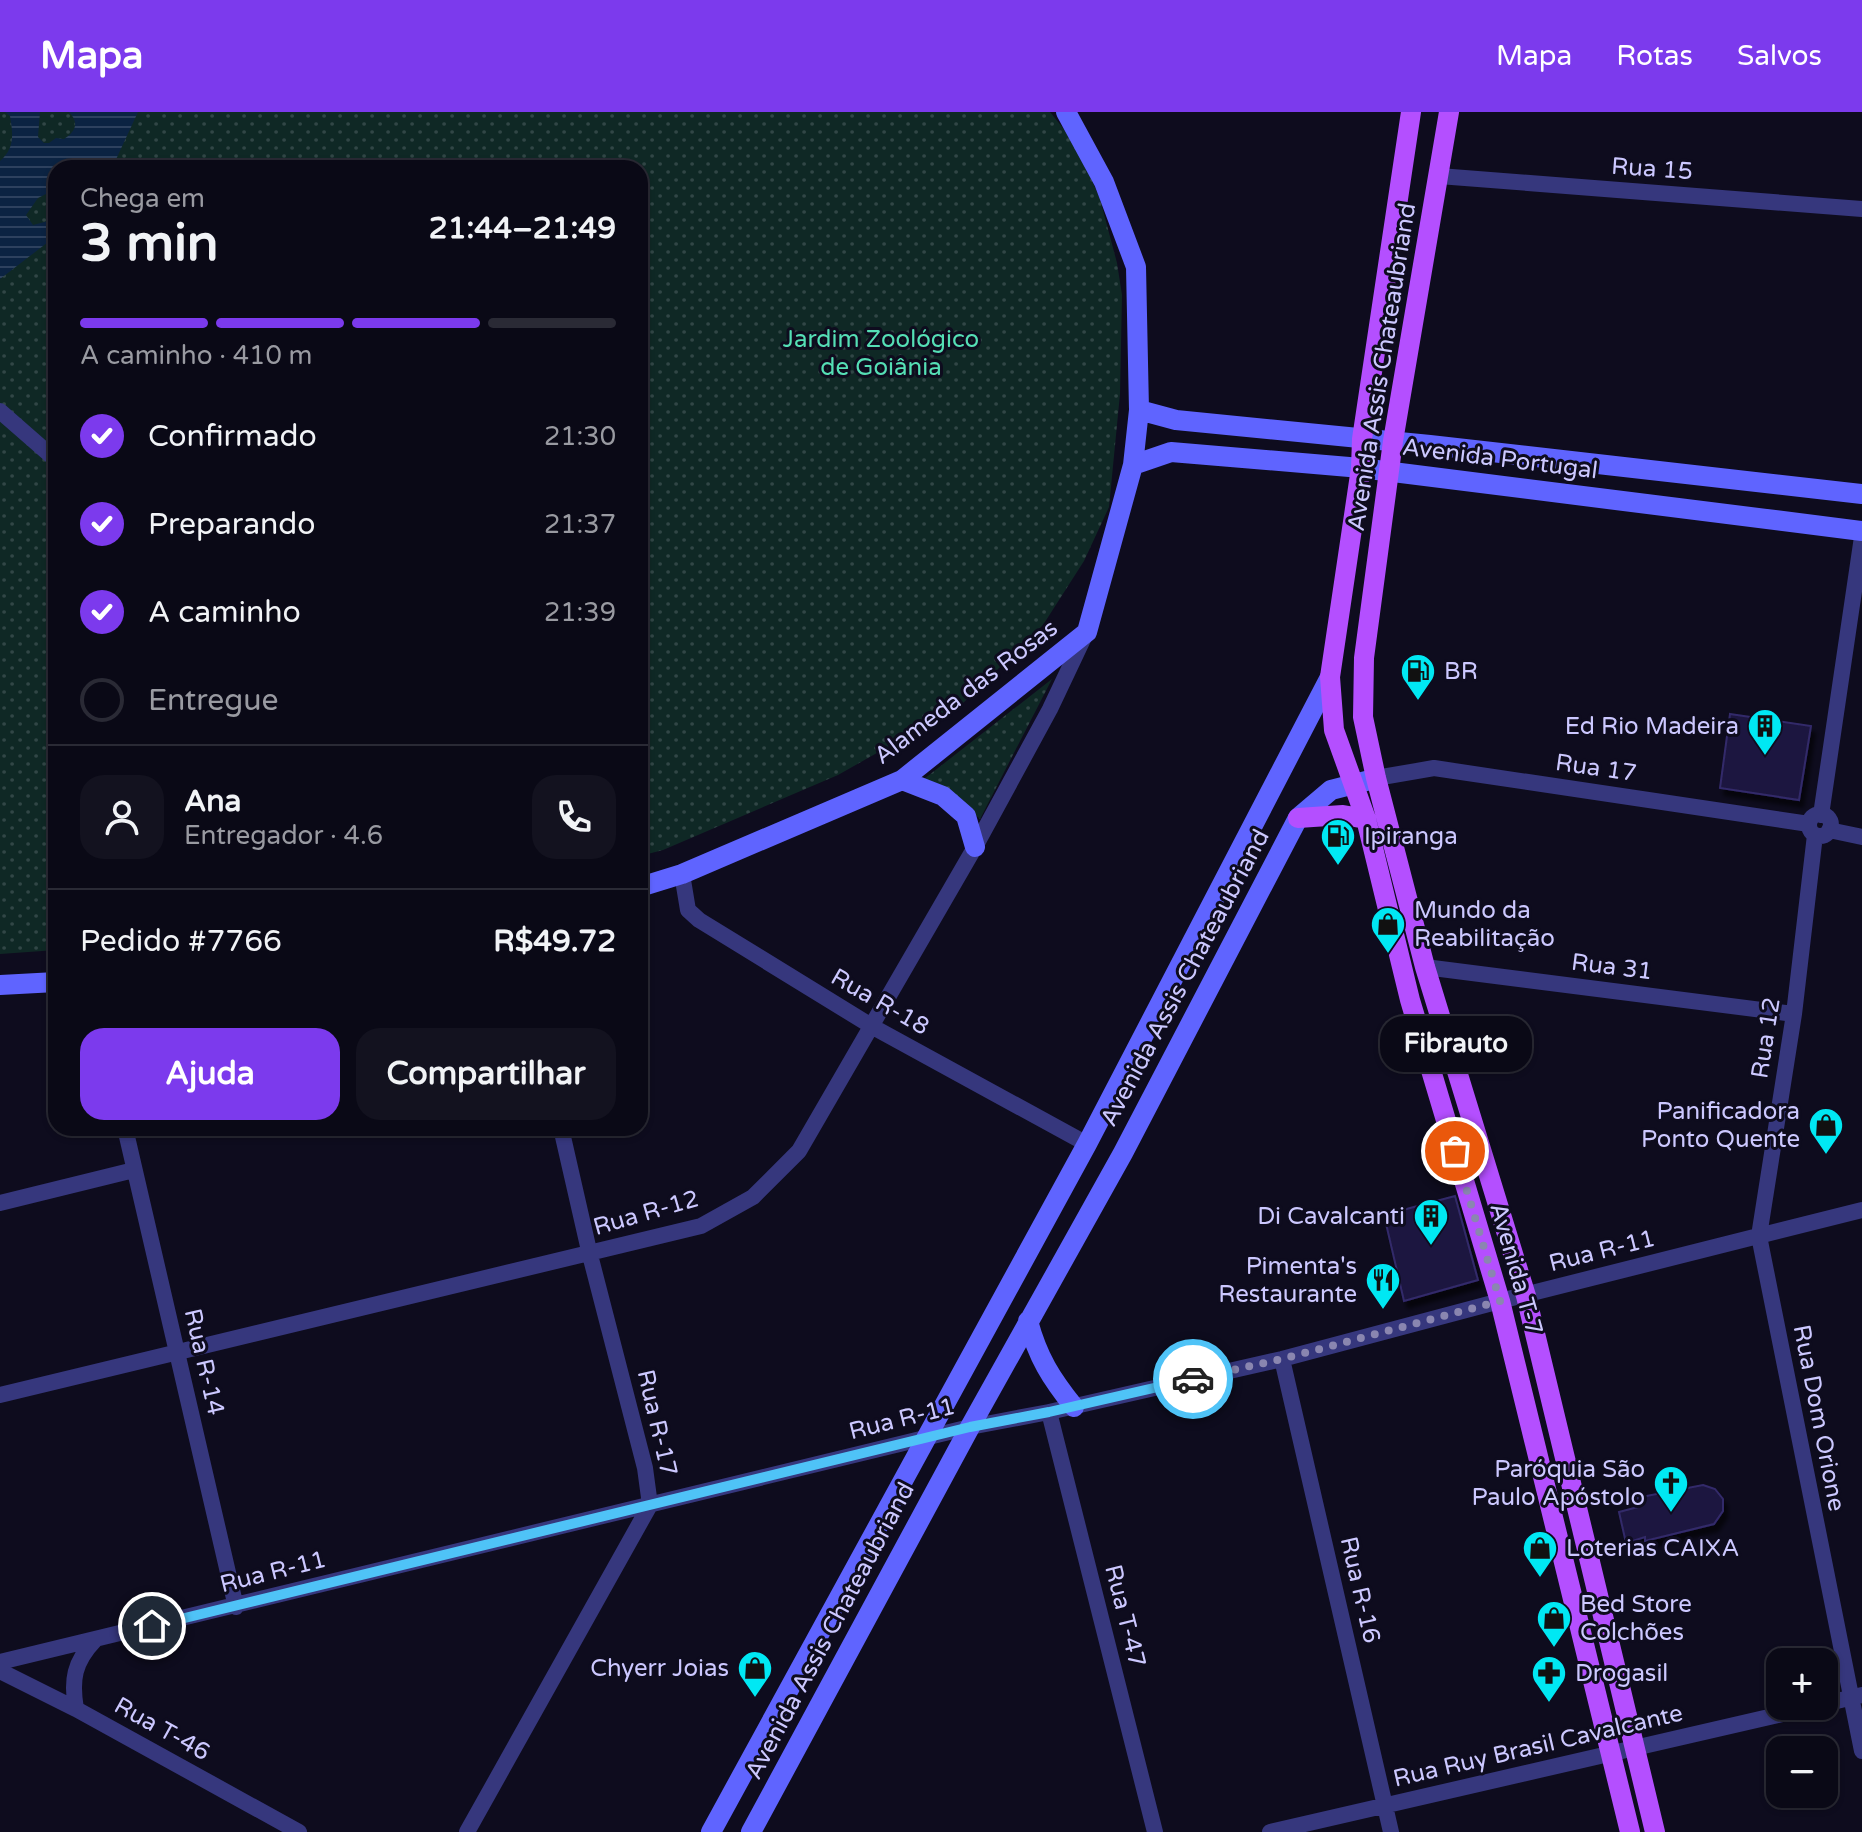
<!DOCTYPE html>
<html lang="pt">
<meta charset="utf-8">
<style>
:root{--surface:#0a0916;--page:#13121f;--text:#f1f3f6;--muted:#999aa1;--line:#2a2a35;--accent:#7c3aed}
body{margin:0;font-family:"Varela Round",sans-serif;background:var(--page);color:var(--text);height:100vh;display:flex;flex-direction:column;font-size:30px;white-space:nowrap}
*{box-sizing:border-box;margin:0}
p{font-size:26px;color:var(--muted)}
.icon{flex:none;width:44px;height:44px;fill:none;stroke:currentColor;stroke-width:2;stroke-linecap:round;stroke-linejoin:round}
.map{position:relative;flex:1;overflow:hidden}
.side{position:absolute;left:48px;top:48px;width:600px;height:976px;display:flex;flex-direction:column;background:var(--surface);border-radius:24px;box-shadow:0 2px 6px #0004,0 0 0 2px var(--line)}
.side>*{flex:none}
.buttons{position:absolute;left:1766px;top:1536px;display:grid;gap:16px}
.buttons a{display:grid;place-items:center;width:72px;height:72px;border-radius:16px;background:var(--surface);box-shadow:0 2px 6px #0004,0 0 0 2px var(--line);font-size:40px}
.pin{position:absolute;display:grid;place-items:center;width:68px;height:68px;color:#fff;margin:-34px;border:4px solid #fff;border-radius:50%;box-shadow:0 2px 8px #0007}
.courier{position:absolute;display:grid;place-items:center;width:80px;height:80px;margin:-40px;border:6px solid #4fc3f7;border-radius:50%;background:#fff;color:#222;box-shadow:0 2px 10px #0007}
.bubble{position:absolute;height:56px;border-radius:24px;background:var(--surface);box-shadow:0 2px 6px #0004,0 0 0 2px var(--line);font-size:26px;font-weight:700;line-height:56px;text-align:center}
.summary em{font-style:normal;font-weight:700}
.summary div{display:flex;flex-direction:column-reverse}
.summary{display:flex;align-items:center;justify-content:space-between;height:136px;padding:0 32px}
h1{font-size:52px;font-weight:700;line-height:60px}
.bar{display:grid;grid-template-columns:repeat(4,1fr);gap:12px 8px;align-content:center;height:96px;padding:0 32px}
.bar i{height:10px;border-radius:6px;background:var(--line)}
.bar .active{background:var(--accent)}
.bar p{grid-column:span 4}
.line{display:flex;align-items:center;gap:20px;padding:0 32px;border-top:2px solid var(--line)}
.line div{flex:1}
.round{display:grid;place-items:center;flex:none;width:84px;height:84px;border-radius:24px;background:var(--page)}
ol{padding:0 32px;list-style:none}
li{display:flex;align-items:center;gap:24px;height:88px}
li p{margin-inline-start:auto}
li .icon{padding:8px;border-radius:50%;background:var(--accent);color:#fff;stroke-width:4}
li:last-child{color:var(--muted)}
li i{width:44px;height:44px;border:4px solid var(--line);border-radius:50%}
.primary-button{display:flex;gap:16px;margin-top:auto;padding:16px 32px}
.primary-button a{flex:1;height:92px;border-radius:24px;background:var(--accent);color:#fff;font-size:32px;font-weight:700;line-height:92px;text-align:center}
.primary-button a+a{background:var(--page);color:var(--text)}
header{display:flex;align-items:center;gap:48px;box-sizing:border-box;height:112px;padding:0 40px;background:var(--accent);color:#fff}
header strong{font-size:38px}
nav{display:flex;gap:44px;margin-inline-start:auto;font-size:28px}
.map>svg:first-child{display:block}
</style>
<header>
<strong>Mapa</strong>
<nav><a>Mapa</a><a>Rotas</a><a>Salvos</a></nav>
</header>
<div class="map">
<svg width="1862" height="1720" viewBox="0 0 1862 1720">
<defs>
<pattern id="park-dots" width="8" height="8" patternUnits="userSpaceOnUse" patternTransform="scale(2)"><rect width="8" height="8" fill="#0f2825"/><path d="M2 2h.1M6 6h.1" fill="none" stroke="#314646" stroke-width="1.8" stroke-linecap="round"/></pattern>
<pattern id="water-rules" width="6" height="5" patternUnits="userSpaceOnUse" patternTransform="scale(2)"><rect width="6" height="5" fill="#0b2342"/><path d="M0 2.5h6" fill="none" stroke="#2d415e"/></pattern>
<filter id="shadow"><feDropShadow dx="4" dy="7" stdDeviation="2" flood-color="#0009"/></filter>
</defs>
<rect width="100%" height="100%" fill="#0e0c1e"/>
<path fill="url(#park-dots)" d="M0,0H1050L1076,32L1100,87L1117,151L1122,183L1120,282L1109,395L1084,449L1043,513L960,594L838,663L663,738L640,744V56H56V838L0,842Z
M1052,567L980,707L954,684L924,667Z"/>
<path fill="url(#water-rules)" d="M5,0H40L38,25L44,31H49L56,26L64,27C75,20 80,11 69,0H138L112,56H56V77L38,86L26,103L33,113L56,107V124L0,167V49C15,36 13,22 10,4Z"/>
<path fill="#1e183f" stroke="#332a6b" stroke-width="2" filter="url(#shadow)" d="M1730,602L1811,614L1799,688L1720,676Z
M1455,1084L1478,1168L1404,1189L1384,1103Z
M1703,1373L1715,1377L1723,1387V1399L1714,1412L1645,1429V1425L1626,1431L1619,1400L1638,1395L1636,1386Z"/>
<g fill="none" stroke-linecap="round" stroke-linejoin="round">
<path stroke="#36377d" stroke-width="16" d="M1439,64L1862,97
M0,299L56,348
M1376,666L1434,656L1809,712
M1809 713a11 11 0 1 1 22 0a11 11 0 1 1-22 0Z
M1821,703L1862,425
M1829,718L1862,725
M1815,723L1794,902L1759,1124L1862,1639
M682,762L688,798L699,808L873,915L1087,1032
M1425,855L1794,902
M125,1016L236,1495
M0,1091L134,1058
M1282,1247L1391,1720
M0,1283L701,1114L753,1085L799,1039L975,735L1050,597L1086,521
M1049,1300L1155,1720
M0,1550L970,1315L1049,1300L1282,1247L1500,1189L1862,1098
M0,1559L76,1597L299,1720
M1824,1592L1862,1583
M76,1597C71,1568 74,1550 95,1528
M467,1720L650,1393L645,1356L590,1143L561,1016
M1270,1720L1817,1594"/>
<path stroke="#5f64ff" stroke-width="20" d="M1139,298L1176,308L1430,333L1862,382
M1133,353L1171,340L1361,356L1862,419
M902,668L943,684L966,704L975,735
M640,775L682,762L902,668L1087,520L1133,353L1139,298L1136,155L1104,70L1066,0
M0,873L56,870
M1028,1209C1038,1246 1051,1266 1074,1295
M711,1720L1087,1032L1330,565
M751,1720L970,1315L1123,1041L1298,706L1331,678L1370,668"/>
<path stroke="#b44fff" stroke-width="20" d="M1411,0L1362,327L1361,356L1330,565L1334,618L1366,707L1410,888L1500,1189L1630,1720
M1449,0L1393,329L1364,546L1363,605L1376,666L1425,855L1526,1184L1655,1720
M1298,706L1343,703L1366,707"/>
</g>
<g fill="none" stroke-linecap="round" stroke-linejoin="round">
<path stroke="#8a86b0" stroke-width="8" stroke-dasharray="0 14.4" d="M1193,1267L1282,1247L1500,1189L1455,1039"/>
<path stroke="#4fc3f7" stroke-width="10" d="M152,1514L970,1315L1049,1300L1193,1267"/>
</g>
<defs>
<g id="fuel-pin" transform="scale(1.8)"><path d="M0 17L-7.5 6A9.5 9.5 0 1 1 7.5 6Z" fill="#00e8f3" stroke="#0e0c1e"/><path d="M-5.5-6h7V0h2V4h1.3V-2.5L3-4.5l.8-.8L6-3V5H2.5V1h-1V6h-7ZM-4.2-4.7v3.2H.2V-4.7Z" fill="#111"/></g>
<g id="building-pin" transform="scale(1.8)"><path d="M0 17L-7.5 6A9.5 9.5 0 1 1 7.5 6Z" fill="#00e8f3" stroke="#0e0c1e"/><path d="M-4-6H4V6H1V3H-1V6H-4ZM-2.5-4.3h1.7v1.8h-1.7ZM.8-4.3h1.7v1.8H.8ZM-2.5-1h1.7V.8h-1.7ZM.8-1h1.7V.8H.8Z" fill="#111"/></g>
<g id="shop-pin" transform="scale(1.8)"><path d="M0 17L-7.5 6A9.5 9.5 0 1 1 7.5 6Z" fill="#00e8f3" stroke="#0e0c1e"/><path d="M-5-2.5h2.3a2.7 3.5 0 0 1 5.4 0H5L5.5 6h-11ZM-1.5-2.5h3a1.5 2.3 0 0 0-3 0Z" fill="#111"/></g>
<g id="restaurant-pin" transform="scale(1.8)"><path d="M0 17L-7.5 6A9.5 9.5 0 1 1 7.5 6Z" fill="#00e8f3" stroke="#0e0c1e"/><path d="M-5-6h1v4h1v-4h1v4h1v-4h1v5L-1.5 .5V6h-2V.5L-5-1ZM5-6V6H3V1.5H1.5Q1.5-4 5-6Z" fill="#111"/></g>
<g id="church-pin" transform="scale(1.8)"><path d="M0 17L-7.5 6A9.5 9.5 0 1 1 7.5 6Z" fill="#00e8f3" stroke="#0e0c1e"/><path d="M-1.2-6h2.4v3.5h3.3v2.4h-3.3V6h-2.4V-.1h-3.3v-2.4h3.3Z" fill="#111"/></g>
<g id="pharmacy-pin" transform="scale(1.8)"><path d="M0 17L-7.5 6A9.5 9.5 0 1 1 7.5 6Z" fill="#00e8f3" stroke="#0e0c1e"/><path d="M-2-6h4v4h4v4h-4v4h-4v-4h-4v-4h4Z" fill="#111"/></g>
</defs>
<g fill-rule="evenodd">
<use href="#fuel-pin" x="1418" y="559"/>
<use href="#building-pin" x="1765" y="614"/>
<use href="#fuel-pin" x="1338" y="724"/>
<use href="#shop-pin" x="1388" y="812"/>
<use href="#shop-pin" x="1826" y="1013"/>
<use href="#building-pin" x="1431" y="1104"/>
<use href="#restaurant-pin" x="1383" y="1168"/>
<use href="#church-pin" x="1671" y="1371"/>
<use href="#shop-pin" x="1540" y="1436"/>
<use href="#shop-pin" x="1554" y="1506"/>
<use href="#shop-pin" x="755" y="1556"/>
<use href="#pharmacy-pin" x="1549" y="1561"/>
</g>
<g text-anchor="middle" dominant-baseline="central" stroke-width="6" stroke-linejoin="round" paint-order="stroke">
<g font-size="24" fill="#ccc8ff" stroke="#0e0c1e">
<text transform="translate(1652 57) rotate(4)">Rua 15</text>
<text transform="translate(1382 255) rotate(-81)">Avenida Assis Chateaubriand</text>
<text transform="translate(1500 347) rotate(7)">Avenida Portugal</text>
<text transform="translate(966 580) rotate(-37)">Alameda das Rosas</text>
<text transform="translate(1596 656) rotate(8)">Rua 17</text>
<text transform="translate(1612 855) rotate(7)">Rua 31</text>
<text transform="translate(1185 866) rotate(-62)">Avenida Assis Chateaubriand</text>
<text transform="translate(880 890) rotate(30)">Rua R-18</text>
<text transform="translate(1766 926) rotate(-81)">Rua 12</text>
<text transform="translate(646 1101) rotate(-16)">Rua R-12</text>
<text transform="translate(1602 1139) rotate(-14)">Rua R-11</text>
<text transform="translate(1516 1157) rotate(74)">Avenida T-7</text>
<text transform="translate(204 1250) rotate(77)">Rua R-14</text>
<text transform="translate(1819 1306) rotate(79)">Rua Dom Orione</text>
<text transform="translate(902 1307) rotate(-14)">Rua R-11</text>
<text transform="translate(657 1311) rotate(77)">Rua R-17</text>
<text transform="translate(273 1460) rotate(-14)">Rua R-11</text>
<text transform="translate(1360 1478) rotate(77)">Rua R-16</text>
<text transform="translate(1125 1504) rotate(76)">Rua T-47</text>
<text transform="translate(830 1519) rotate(-62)">Avenida Assis Chateaubriand</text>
<text transform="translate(162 1617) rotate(29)">Rua T-46</text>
<text transform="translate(1538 1634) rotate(-13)">Rua Ruy Brasil Cavalcante</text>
</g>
<g font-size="24" fill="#55dfb5" stroke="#0e0c1e">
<text x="881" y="227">Jardim Zoológico<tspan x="881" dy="28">de Goiânia</tspan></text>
</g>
<g font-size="24" fill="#ccc8ff" stroke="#0e0c1e" text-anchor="start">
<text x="1444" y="559">BR</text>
<text x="1739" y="614" text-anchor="end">Ed Rio Madeira</text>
<text x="1364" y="724">Ipiranga</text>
<text x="1414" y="798">Mundo da<tspan x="1414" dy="28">Reabilitação</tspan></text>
<text x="1800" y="999" text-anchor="end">Panificadora<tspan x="1800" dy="28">Ponto Quente</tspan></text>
<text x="1405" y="1104" text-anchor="end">Di Cavalcanti</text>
<text x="1357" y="1154" text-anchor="end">Pimenta's<tspan x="1357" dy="28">Restaurante</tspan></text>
<text x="1645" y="1357" text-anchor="end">Paróquia São<tspan x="1645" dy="28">Paulo Apóstolo</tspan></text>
<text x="1566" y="1436">Loterias CAIXA</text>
<text x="1580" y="1492">Bed Store<tspan x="1580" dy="28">Colchões</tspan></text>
<text x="729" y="1556" text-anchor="end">Chyerr Joias</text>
<text x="1575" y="1561">Drogasil</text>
</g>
</g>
</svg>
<div class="buttons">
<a>+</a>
<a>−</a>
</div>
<div class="pin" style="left:1455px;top:1039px;background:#ea580c"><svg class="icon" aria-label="bag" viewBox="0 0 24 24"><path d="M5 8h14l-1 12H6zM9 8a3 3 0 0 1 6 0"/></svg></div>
<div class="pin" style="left:152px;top:1514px;background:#1f2937"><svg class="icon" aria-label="home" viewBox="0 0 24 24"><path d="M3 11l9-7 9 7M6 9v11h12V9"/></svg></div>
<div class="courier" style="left:1193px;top:1267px"><svg class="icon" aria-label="car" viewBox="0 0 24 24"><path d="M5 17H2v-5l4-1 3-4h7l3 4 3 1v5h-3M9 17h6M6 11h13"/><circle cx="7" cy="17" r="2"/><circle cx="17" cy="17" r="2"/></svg></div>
<div class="bubble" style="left:1380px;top:904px;width:152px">Fibrauto</div>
<section class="side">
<div class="summary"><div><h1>3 min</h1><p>Chega em</p></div><em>21:44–21:49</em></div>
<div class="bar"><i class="active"></i><i class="active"></i><i class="active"></i><i></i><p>A caminho · 410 m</p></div>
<ol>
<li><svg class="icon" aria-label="check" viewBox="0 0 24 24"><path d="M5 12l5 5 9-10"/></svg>Confirmado<p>21:30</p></li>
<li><svg class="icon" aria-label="check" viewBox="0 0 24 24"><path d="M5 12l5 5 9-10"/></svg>Preparando<p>21:37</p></li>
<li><svg class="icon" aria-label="check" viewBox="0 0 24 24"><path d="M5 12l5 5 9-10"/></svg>A caminho<p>21:39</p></li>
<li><i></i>Entregue</li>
</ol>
<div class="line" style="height:144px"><a class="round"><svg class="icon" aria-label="person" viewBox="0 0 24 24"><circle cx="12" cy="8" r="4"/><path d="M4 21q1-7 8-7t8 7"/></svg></a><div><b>Ana</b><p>Entregador · 4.6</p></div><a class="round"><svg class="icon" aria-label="phone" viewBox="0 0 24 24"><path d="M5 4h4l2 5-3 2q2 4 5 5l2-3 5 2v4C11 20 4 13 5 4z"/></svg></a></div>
<div class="line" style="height:104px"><div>Pedido #7766</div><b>R$49.72</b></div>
<div class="primary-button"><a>Ajuda</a><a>Compartilhar</a></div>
</section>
</div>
